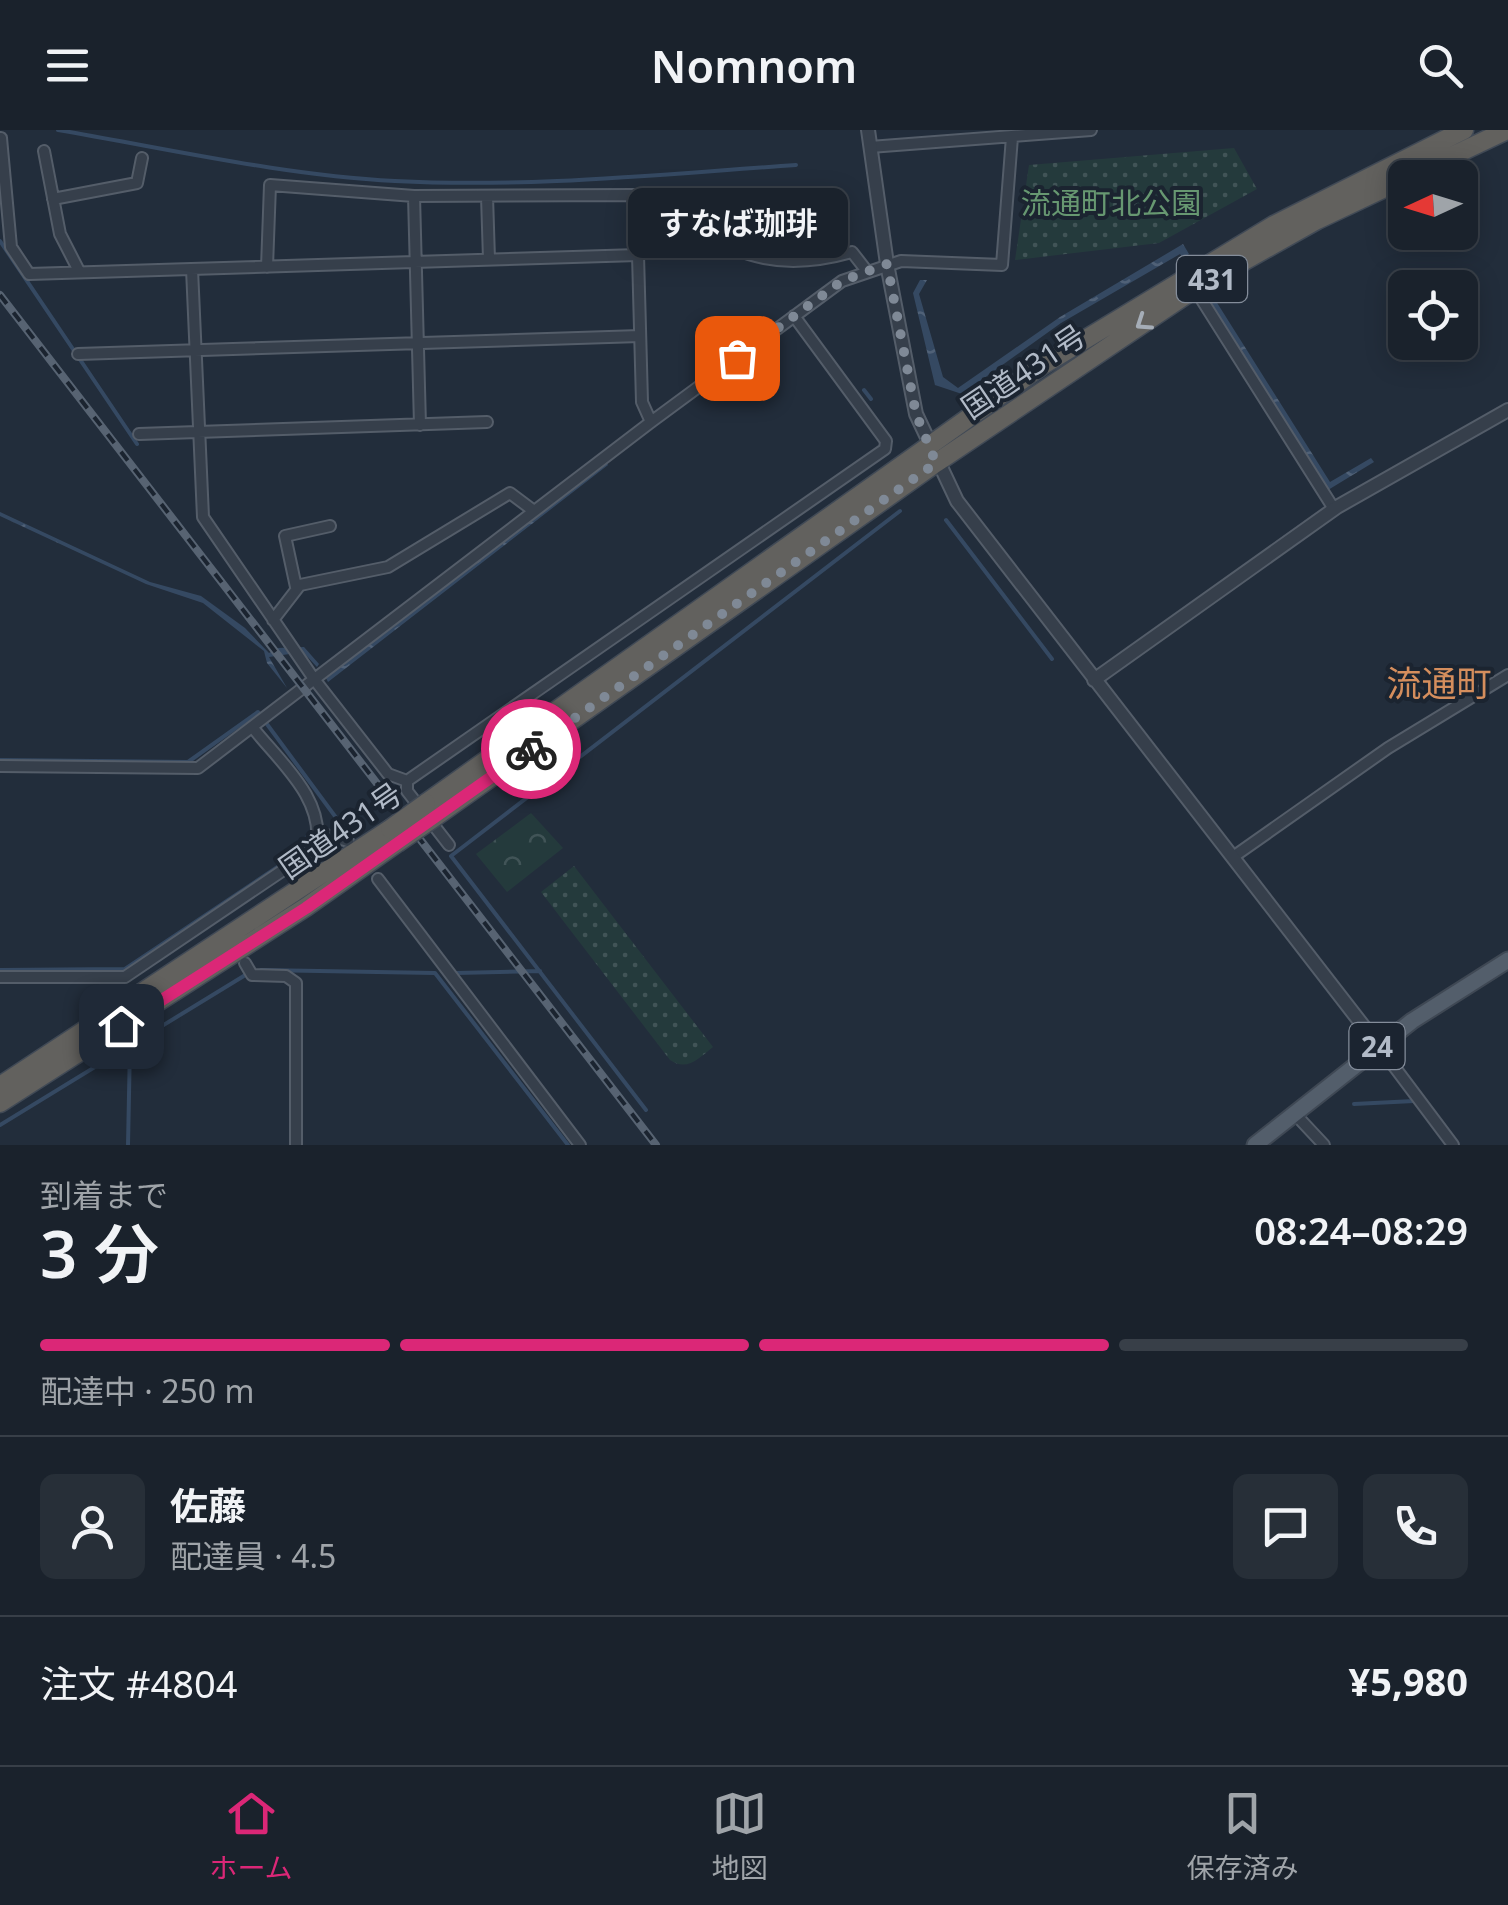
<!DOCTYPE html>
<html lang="ja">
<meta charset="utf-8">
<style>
:root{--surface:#1a222c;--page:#272f38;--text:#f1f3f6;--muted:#9fa4a9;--line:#383f48;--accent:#db2777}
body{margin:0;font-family:"Noto Sans","Noto Sans JP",sans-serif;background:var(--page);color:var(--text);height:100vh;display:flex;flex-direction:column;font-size:38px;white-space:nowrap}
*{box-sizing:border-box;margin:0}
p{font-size:32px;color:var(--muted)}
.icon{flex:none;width:55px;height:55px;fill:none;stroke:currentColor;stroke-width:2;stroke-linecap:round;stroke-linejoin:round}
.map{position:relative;height:1015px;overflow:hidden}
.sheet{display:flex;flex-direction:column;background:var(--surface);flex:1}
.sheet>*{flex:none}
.needle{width:65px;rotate:266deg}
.controls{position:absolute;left:1388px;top:30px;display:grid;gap:20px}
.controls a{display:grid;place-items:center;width:90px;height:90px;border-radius:15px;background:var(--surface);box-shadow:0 5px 25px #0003,0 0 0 2px var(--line);font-size:50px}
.pin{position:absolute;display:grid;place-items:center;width:85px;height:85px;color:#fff;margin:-42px;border-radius:20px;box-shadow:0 5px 15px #0006}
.courier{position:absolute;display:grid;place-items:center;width:100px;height:100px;margin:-50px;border:8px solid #db2777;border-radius:50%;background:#fff;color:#222;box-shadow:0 2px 12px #0007}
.bubble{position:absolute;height:70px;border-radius:15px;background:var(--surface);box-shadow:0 5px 25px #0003,0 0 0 2px var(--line);font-size:32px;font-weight:600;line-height:70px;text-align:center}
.summary em{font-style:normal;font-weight:600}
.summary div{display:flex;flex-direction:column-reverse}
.summary{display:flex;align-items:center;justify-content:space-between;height:170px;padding:0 40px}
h1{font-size:65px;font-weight:600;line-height:75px}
.bar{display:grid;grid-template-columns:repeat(4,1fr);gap:15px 10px;align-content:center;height:120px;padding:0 40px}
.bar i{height:12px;border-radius:8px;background:var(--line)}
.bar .current{background:var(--accent)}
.bar p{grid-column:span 4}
.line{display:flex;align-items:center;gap:25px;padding:0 40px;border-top:2px solid var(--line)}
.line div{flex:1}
.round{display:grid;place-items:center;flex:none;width:105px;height:105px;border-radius:15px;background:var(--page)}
header{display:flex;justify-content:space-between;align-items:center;height:130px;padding:0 40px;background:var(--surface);font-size:45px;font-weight:600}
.menu{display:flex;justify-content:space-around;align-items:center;height:140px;border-top:2px solid var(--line);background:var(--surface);font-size:28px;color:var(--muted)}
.menu a{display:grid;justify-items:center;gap:5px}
.menu .current{color:var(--accent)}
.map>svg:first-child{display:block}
</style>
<header><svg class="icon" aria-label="menu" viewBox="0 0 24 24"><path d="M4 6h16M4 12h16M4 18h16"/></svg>Nomnom<svg class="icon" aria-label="search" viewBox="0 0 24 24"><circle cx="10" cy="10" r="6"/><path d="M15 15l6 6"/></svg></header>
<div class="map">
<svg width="1508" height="1015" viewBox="0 0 1508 1015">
<defs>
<pattern id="grass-dots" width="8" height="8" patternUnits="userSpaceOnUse" patternTransform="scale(2.5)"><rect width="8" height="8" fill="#243a3c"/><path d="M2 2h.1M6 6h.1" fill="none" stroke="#415457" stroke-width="1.8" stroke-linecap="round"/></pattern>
<pattern id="forest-crowns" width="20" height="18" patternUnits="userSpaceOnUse" patternTransform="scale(2.5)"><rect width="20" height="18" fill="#243a3c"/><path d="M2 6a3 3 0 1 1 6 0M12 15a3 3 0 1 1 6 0" fill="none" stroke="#415457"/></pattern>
<pattern id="water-ripples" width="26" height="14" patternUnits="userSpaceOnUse" patternTransform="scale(2.5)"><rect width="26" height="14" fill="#354962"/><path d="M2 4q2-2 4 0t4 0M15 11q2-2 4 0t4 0" fill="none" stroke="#506177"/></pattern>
</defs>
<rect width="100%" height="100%" fill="#222d3b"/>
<path fill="url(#grass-dots)" d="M1234,18L1257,59L1159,113L1015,130L1029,35Z
M574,736L713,917C699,928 687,942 670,930L541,762Z"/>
<path fill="url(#forest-crowns)" d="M531,683L563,718L507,762L476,724Z"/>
<path fill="url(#water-ripples)" d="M1183,114L1189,124L1183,128L1180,124L1061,193L962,264L935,255L913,163L920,150H927L919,164L943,247L958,258L1060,187Z
M1214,168L1330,352L1371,328L1374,332L1328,360L1209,171Z
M606,332L608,335L328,552L326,548Z
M0,382L150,452L201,466L245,498L269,523L278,518L304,517L319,534L317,537L303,522L269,527L287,558L267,533L264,521L203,473L146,454L0,386Z"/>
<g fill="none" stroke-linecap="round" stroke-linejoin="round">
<path stroke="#354962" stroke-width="4" d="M58,0C170,19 281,45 395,51C530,58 662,44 796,35
M0,111L137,314
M864,260L871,269
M946,390L1052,529
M0,630L188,632L258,582L343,697
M451,726L646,980
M451,726L900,381
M0,840L125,839L297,724L308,705L315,704
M261,840L435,843L568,1015
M456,843L540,841
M1354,974L1414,971
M0,995L247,844
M128,1015L130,915"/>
<g stroke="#545d69" stroke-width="14">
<path id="minor" d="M1,8L11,117L29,144L638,125
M870,17L1091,0
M44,21L60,104L79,141
M414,66L420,295
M487,66L489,129
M53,69L137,53L142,28
M641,76C725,110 756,149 852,122L866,140
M267,137L270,55L414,66L634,65L642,71L638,125L642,272L651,292
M192,139L203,387L314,549L388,644L407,651
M1202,170L1334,379
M78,224L640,206
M139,304L487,292
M296,457L285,406L330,396
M273,490L300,455L388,437L510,363L534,381
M0,636L198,638L651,292L842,151L901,131L1002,135L1012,7
M319,703L348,711
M449,715L407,661V651L885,319L886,311L794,186
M1233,727L1388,618L1508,545
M378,749L580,1015
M245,833L252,845L286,846L296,853V1015
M0,847H125L316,718C326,670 281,633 253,598
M1378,915L1453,1015
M1295,984L1324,1015"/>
</g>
<g stroke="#545d69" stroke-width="16">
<path id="tertiary" d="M868,0L887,134L916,284L957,371L1378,915
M1094,550L1337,377L1508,280"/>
</g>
<g stroke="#3f4854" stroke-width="19">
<path id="primary" d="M1255,1015L1412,891L1508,830"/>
</g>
<g stroke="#414a56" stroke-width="21">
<path id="trunk" d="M426,673L1043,235L1274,95L1464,0
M435,687L936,333L1196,158L1317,90L1507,0
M0,956L390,699
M0,973L306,777L397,713"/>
</g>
<use href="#minor" stroke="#363f4b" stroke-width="10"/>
<use href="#tertiary" stroke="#363f4b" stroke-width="12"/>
<use href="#primary" stroke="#535e6b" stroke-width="15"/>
<use href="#trunk" stroke="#62615e" stroke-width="18"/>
<g stroke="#576372" stroke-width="8">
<path id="rail" d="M0,165L656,1015"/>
</g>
<use href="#rail" stroke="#1b2430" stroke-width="4" stroke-dasharray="11" stroke-linecap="butt"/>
<g stroke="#414a56" stroke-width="21" stroke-linecap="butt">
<path id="trunk-bridge" d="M390,699L426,673
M397,713L435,687"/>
</g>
<use href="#trunk-bridge" stroke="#62615e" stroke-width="18"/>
</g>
<defs><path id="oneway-chevron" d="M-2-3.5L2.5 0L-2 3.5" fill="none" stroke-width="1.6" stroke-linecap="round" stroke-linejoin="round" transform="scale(2.5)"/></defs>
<use stroke="#a5adb7" href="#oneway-chevron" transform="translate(1143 193) rotate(146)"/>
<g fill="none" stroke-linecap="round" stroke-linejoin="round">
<path stroke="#7f8996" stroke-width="10" stroke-dasharray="0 18" d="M531,619L936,333L916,284L887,134L842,151L737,228"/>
<path stroke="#db2777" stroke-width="12" d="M121,896L306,778L531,619"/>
</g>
<g text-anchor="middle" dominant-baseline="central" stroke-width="8" stroke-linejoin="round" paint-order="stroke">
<g fill="#1b2430" stroke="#848d9a" stroke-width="2.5">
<rect x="1177" y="126" width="70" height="46" rx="8"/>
<rect x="1349.5" y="893" width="55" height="46" rx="8"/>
</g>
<g font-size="28" font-weight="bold" fill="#b1bac7">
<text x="1212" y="149">431</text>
<text x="1377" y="916">24</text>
</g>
<g font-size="30" fill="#679871" stroke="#1b2430">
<text x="1111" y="72">流通町北公園</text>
</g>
<g font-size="30" fill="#b1bac7" stroke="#1b2430">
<text transform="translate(1023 241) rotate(-34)">国道431号</text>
<text transform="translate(340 700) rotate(-35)">国道431号</text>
</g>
<g font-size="35" fill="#d58e5d" stroke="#1b2430">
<text x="1439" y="552">流通町</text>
</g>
</g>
</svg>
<div class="controls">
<a><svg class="needle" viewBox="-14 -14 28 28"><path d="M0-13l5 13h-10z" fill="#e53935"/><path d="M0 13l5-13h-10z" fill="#9fa4a9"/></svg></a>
<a><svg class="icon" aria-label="locate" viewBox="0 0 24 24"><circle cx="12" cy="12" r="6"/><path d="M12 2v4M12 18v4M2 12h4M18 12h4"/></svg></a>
</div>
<div class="pin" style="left:737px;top:228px;background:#ea580c"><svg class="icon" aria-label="bag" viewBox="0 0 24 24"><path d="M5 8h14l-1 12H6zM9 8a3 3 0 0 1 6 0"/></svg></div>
<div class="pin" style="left:121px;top:896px;background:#1f2937"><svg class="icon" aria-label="home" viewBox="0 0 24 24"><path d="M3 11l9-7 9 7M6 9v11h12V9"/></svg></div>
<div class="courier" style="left:531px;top:619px"><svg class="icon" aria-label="bike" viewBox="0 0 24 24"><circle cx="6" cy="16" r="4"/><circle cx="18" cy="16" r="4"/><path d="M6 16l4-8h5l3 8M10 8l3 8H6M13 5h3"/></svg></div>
<div class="bubble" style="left:628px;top:58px;width:220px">すなば珈琲</div>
</div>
<section class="sheet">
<div class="summary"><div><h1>3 分</h1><p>到着まで</p></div><em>08:24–08:29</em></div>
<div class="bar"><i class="current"></i><i class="current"></i><i class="current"></i><i></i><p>配達中 · 250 m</p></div>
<div class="line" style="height:180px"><a class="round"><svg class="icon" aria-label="person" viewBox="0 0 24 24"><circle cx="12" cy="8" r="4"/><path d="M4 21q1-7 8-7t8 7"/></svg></a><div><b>佐藤</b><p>配達員 · 4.5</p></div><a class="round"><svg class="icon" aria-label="chat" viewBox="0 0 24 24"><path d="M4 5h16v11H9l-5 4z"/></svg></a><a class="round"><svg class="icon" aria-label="phone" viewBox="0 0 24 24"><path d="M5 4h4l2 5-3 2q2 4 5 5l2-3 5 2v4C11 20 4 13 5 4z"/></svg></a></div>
<div class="line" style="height:130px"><div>注文 #4804</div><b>¥5,980</b></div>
</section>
<nav class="menu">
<a class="current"><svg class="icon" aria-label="home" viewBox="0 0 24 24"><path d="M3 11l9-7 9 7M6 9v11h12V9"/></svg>ホーム</a>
<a><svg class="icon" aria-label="map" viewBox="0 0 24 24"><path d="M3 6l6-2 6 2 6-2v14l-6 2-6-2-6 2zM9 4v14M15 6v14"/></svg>地図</a>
<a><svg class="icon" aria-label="saved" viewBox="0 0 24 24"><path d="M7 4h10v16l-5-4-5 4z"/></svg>保存済み</a>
</nav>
